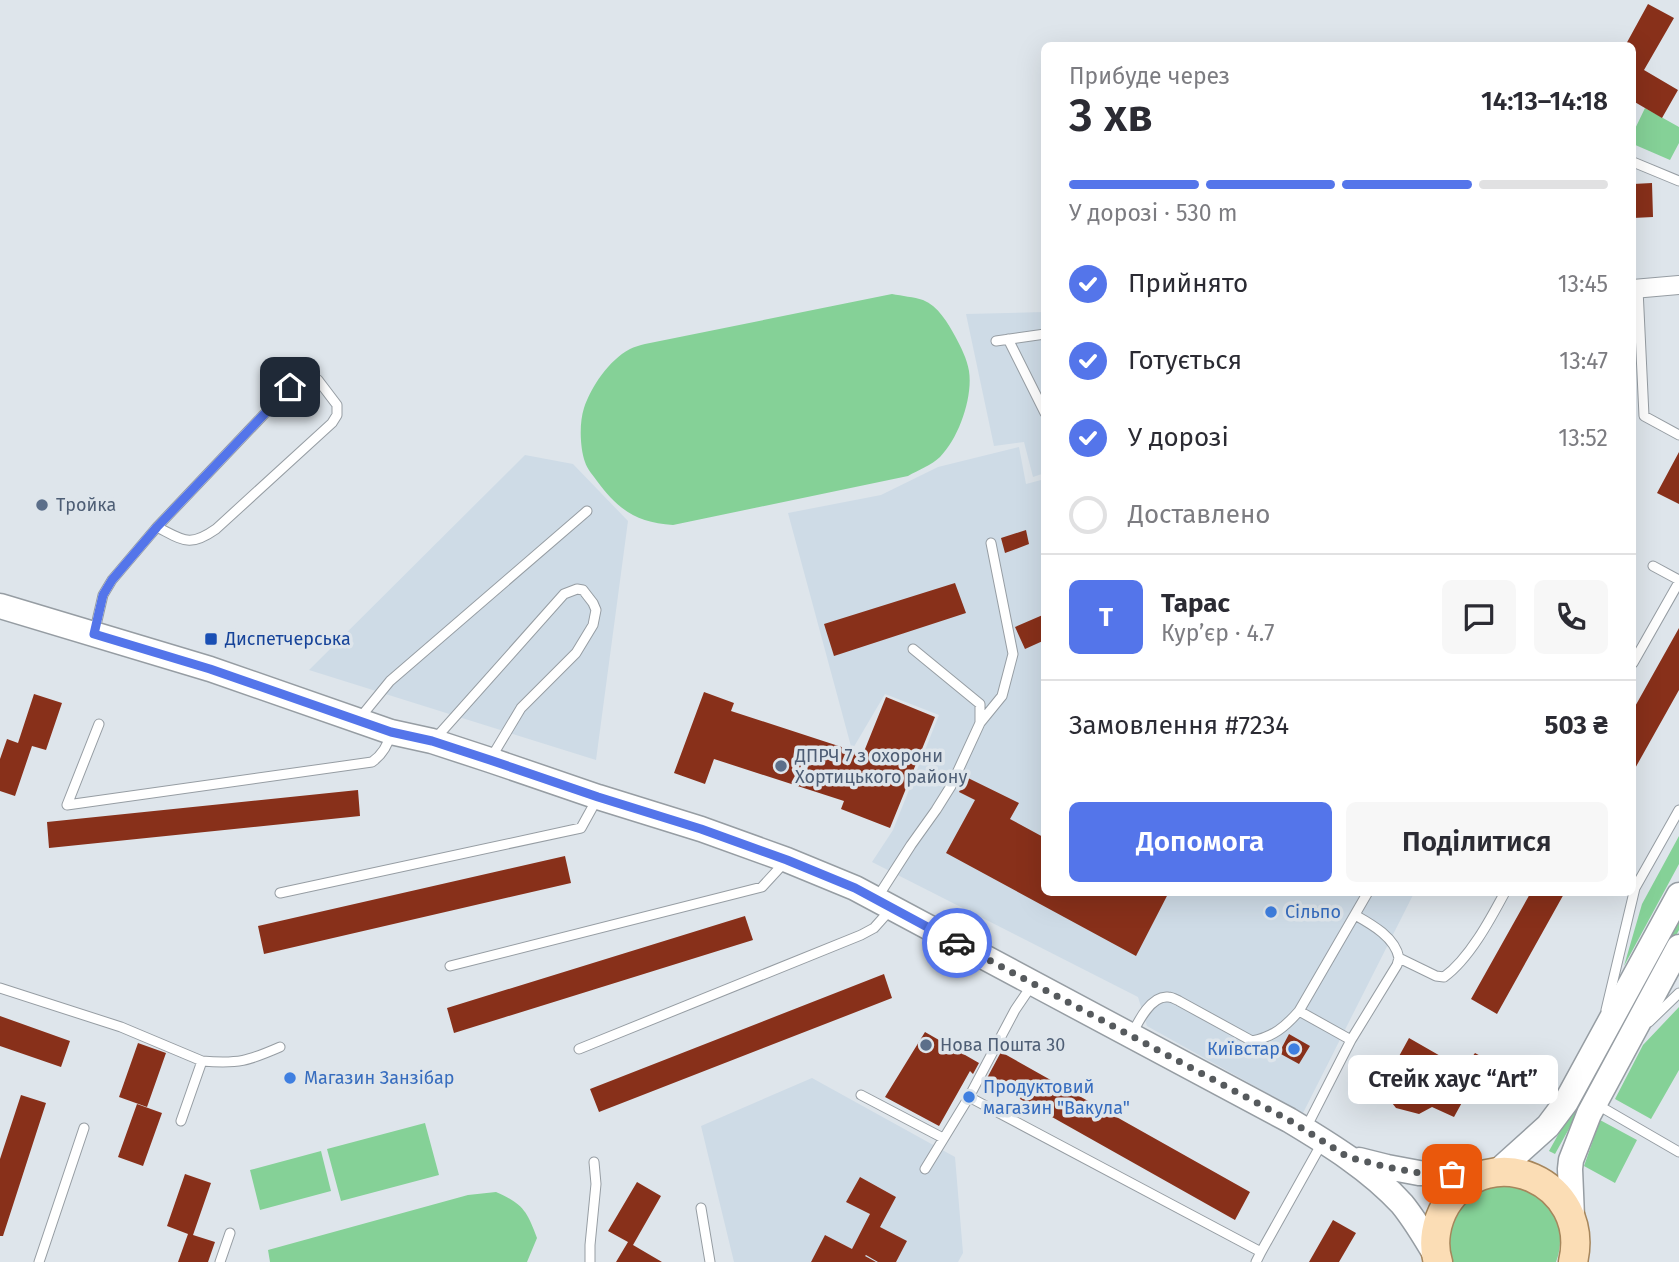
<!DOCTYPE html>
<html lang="uk">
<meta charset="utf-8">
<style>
:root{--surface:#fff;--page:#f7f7f7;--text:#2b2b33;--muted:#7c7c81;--line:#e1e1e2;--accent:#5475ea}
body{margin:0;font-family:"Fira Sans",sans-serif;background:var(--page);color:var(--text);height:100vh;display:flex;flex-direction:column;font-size:26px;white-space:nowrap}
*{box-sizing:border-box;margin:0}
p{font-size:23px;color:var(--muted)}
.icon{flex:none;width:38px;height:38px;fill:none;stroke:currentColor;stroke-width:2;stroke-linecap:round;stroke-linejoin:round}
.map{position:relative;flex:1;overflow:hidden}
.drawer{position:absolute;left:1041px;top:42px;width:595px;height:854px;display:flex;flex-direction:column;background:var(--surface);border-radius:10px;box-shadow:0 7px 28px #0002}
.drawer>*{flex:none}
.pin{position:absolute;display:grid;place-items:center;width:60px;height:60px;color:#fff;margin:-30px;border-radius:14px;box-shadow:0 4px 10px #0006}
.courier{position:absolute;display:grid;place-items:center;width:70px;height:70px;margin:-35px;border:5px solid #5475ea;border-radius:50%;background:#fff;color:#222;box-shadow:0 2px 9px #0007}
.bubble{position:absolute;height:49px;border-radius:10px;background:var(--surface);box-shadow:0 7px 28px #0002;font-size:23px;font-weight:600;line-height:49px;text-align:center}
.head em{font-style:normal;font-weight:600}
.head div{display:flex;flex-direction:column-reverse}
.head{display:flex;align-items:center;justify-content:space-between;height:119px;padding:0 28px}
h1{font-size:46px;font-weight:600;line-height:52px}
.bar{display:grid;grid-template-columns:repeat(4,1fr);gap:10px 7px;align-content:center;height:84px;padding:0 28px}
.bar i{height:9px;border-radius:5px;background:var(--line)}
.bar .on{background:var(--accent)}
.bar p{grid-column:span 4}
.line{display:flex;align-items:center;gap:18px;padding:0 28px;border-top:2px solid var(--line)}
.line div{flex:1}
.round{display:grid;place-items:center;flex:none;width:74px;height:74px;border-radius:10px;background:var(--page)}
ol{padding:0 28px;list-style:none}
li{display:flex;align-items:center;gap:21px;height:77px}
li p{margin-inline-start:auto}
li .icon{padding:7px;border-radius:50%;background:var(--accent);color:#fff;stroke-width:4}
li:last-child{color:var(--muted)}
li i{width:38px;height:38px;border:4px solid var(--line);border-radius:50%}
.primary-button{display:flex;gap:14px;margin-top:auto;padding:14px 28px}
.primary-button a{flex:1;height:80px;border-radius:10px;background:var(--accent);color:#fff;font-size:28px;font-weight:600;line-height:80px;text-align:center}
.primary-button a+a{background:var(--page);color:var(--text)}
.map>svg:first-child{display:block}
</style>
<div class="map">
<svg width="1679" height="1262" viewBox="0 0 1679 1262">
<rect width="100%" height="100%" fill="#dee5eb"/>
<path fill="#cedbe6" d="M1045,312V473L1033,477L1024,442L994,446L966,314Z
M1019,447L1026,484L1045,479V892L1414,893L1303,1113L1147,1026L1138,997L872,862L893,830L939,715L885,694L852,750L788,513L881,495L938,467Z
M525,455L573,464L628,521L596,760L309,670Z
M812,1078L955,1157L963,1253L958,1262H734L701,1126Z"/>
<path fill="#85d197" d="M1645,108L1679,127V143L1670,160L1633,144V133Z
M892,294C902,296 914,297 923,300C938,306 948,323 955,336C961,347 967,359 969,371C973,397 959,438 940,457C932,465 918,470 908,476L673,525C638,523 618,510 597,481C593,475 587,469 585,462C580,448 579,423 584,408C591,387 609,360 630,349C634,347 640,345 645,344Z
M1679,836V864L1624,966L1642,904Z
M1679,918V930L1555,1154L1549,1151Z
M1679,1007V1070L1651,1119L1615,1099L1643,1045Z
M1600,1120L1637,1140L1615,1183L1584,1166Z
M425,1123L439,1175L341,1201L327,1149Z
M321,1151L331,1191L260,1210L250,1170Z
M1516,1184C1526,1190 1537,1196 1546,1203C1562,1216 1563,1244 1556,1262H1449L1445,1231L1451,1213L1479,1187Z
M496,1192C523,1204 527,1211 537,1238L527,1262H270L268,1250L468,1195Z"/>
<path fill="#88301a" d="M1648,4L1674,18L1644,70L1678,90L1662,118L1633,101V46H1625Z
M1652,183L1653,217L1633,218V184Z
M1679,452V504L1657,493Z
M1026,530L1029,544L1005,553L1001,538Z
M955,583L966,613L834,656L824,624Z
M1045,614V640L1025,649L1015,627Z
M1679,628V690L1633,772V710Z
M704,692L734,703L731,711L863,754L886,697L935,717L890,828L841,809L844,801L714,759L705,784L674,773Z
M34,694L62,703L46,750L32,746L15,796L0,791V759L7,739L18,743Z
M966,777L1019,803L1010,819L1045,838V892H1169L1136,956L946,853L975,800L959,792Z
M358,790L360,816L49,848L47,822Z
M565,856L571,883L264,954L258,926Z
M1531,892H1565L1497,1014L1471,999Z
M745,916L753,940L454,1033L447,1008Z
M884,974L892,998L599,1112L590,1089Z
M0,1016L70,1041L61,1067L0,1046Z
M925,1032L979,1063L973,1074L970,1071L939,1126L885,1097Z
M1289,1034L1310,1046L1299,1064L1279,1053Z
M1409,1038L1463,1069L1475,1053L1486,1059L1454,1117L1432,1107L1419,1114L1396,1108L1381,1089Z
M138,1043L166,1053L147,1107L119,1097Z
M1001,1052L1250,1192L1235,1220L986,1080Z
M21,1095L46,1103L3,1236H0V1159Z
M137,1104L162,1113L143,1166L118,1157Z
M185,1174L211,1183L193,1235L215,1242L208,1262H178L188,1234L167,1226Z
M860,1177L896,1197L880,1227L907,1241L896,1262H878L866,1255L865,1256L876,1262H811L825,1235L852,1249L870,1214L846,1202Z
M637,1182L661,1196L633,1245L662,1262H616L628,1242L608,1231Z
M1333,1220L1356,1233L1339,1262H1309Z"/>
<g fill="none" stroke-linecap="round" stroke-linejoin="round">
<g stroke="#969da3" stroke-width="11">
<path id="lane" d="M1633,162L1679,181
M1638,289L1644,416L1679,435
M1008,339L1045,413
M996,341L1045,334
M1653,566L1679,580
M94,634L103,595L112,580L157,527L290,387L305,378L318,380L337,405V415L332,423L216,529C189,548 183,540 157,527
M1633,663L1679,582
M359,719L390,681L587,511
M980,723L1002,696L1013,654L991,543
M99,724L67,805L372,762C382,755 388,745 391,733
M434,740L564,594L577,589L583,590L593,603L596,610L593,625L576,653L521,708L491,758
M280,893L581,828L597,799
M877,898L911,845L936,810L951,786L980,723V704L913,649
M1355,915C1371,924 1395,937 1399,958
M450,966L762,887L785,862
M1032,985L1015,1010L969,1097L1261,1252L1256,1262
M0,988L121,1027L202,1061L181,1121
M1606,1010L1635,888L1679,810
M1299,1011L1351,1040L1306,1128
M1649,1022L1679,993
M1132,1034C1138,1022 1151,995 1168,997C1172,997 1175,999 1179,1001L1252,1041C1273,1037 1285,1027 1299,1011L1368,892
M1351,1040L1397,965L1399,958L1436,976L1444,977C1469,959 1490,920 1505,892
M579,1049L861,935L874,928L891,909
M202,1061C239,1064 248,1061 280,1047
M861,1095L943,1138
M1596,1104L1679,1152
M925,1169L969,1097
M701,1208L710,1262
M1261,1252L1322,1143
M39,1262L84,1128
M220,1262L230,1233
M590,1262V1245L596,1184L594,1162"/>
</g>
<g stroke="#969da3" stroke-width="20">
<path id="street" d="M1633,289L1679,285"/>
</g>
<g stroke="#969da3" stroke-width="27">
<path id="secondary" d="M0,606L210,669L391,732L432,741L490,760L598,797L701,829L787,860L855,888L1289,1120C1329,1144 1370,1169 1402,1204C1415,1220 1425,1237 1435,1254
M1359,1160L1387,1167L1419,1173L1486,1174
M1497,1172L1548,1126L1566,1102L1679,895
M1572,1217L1570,1169L1571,1160L1589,1114L1679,947"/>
</g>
<g stroke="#a6865c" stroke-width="31">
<path id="primary" d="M1438,1262C1432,1243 1436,1222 1446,1205C1489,1137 1592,1182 1573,1262"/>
</g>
<use href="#lane" stroke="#fff" stroke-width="9"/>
<use href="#street" stroke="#fff" stroke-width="18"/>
<use href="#secondary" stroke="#fff" stroke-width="24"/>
<use href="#primary" stroke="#fbddb5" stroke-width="28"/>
</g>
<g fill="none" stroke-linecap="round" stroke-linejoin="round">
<path stroke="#565a5d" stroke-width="7" stroke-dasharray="0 12.6" d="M957,943L1289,1120L1348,1157L1387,1167L1419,1173L1452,1174"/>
<path stroke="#5475ea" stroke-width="9" d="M290,387L157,527L112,580L103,595L94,634L210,669L391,732L432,741L490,760L598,797L701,829L787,860L855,888L957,943"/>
</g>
<g fill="#5c6f8a" stroke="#dee5eb" stroke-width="2.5">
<circle cx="42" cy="505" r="7"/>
<circle cx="781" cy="766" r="7"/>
<circle cx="926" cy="1045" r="7"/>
</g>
<rect fill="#1a4fb4" stroke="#dee5eb" stroke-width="2.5" x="204" y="632" width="14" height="14" rx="3.5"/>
<g fill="#3f7fe0" stroke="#dee5eb" stroke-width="2.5">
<circle cx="1271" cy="912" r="7"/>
<circle cx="1294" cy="1049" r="7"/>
<circle cx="290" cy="1078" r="7"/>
<circle cx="969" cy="1097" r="7"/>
</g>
<g text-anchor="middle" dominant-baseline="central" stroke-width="7" stroke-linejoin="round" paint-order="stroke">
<g font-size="18" fill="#4e5e75" stroke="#dee5eb" text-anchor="start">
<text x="56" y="505">Тройка</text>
<text x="795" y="756">ДПРЧ 7 з охорони<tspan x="795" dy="21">Хортицького району</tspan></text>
<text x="940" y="1045">Нова Пошта 30</text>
</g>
<g font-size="18" fill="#164399" stroke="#dee5eb" text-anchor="start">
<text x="225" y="639">Диспетчерська</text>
</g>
<g font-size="18" fill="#366cbe" stroke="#dee5eb" text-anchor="start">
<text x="1285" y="912">Сільпо</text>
<text x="1280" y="1049" text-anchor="end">Київстар</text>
<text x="304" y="1078">Магазин Занзібар</text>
<text x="983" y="1087">Продуктовий<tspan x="983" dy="21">магазин "Вакула"</tspan></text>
</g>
</g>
</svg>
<div class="pin" style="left:1452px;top:1174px;background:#ea580c"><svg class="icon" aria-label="bag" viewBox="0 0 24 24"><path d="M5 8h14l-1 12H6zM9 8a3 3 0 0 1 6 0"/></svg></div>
<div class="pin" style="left:290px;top:387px;background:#1f2937"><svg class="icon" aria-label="home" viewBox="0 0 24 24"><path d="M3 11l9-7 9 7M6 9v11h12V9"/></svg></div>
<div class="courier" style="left:957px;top:943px"><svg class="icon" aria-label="car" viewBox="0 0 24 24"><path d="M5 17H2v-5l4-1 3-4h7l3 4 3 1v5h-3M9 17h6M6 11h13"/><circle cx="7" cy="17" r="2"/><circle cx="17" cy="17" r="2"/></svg></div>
<div class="bubble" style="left:1348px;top:1055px;width:210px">Стейк хаус “Art”</div>
<section class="drawer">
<div class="head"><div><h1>3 хв</h1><p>Прибуде через</p></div><em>14:13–14:18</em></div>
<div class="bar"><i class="on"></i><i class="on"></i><i class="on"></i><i></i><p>У дорозі · 530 m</p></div>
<ol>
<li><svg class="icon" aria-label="check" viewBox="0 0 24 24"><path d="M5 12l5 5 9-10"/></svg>Прийнято<p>13:45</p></li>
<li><svg class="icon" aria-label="check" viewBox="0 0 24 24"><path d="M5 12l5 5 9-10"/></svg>Готується<p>13:47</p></li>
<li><svg class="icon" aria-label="check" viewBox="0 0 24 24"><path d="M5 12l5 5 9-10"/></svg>У дорозі<p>13:52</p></li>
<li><i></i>Доставлено</li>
</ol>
<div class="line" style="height:126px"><b class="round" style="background:var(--accent);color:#fff">Т</b><div><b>Тарас</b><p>Кур’єр · 4.7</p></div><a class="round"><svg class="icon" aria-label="chat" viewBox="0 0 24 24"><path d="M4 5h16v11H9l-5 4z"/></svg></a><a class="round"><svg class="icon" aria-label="phone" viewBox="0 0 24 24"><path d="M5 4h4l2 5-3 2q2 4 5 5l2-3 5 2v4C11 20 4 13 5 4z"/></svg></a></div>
<div class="line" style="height:91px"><div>Замовлення #7234</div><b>503 ₴</b></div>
<div class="primary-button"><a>Допомога</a><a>Поділитися</a></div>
</section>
</div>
